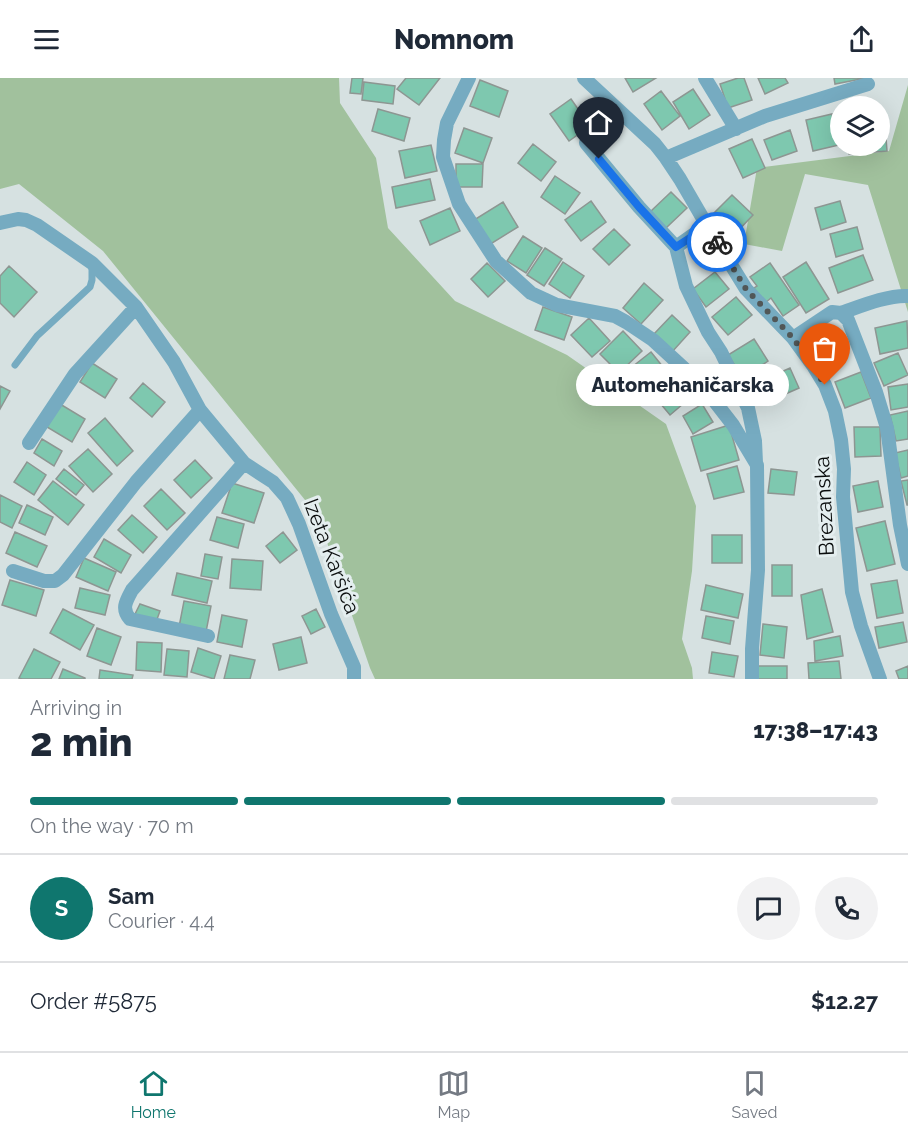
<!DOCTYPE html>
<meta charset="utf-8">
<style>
:root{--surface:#fff;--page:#f2f2f3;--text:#1f2937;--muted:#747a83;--line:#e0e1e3;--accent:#0f766e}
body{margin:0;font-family:Raleway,sans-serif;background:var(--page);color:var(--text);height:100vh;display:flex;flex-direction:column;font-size:22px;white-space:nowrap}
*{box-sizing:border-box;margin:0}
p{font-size:20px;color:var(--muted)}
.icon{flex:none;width:33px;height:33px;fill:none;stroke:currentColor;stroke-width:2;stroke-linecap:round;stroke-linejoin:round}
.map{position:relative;height:601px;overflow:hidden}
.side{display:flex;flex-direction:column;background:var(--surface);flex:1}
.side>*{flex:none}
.controls{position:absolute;left:830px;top:18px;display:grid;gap:12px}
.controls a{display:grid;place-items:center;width:60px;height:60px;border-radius:50%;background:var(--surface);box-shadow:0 6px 24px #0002;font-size:30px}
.pin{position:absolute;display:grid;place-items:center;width:51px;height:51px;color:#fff;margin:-62px -26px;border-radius:50% 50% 50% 0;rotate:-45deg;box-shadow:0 0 6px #0007}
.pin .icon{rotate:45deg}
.courier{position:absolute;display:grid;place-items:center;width:60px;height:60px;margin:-30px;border:4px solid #1a73e8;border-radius:50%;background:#fff;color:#222;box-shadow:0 2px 8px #0007}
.bubble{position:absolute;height:42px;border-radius:21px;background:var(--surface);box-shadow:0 6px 24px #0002;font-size:20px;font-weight:800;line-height:42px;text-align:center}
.headline em{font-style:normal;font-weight:800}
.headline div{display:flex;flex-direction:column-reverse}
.headline{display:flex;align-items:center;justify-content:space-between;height:102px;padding:0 30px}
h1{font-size:39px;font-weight:800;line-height:45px}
.bar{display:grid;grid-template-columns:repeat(4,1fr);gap:9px 6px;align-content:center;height:72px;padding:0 30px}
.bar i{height:8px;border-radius:4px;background:var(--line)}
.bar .current{background:var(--accent)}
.bar p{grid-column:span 4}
.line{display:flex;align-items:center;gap:15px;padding:0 30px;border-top:2px solid var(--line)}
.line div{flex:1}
.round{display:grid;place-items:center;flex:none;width:63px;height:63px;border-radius:32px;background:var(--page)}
header{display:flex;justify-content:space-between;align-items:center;height:78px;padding:0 30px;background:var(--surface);font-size:27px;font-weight:800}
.dock{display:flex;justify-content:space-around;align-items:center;height:84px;border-top:2px solid var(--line);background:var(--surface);font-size:16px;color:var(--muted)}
.dock a{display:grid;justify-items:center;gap:3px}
.dock .current{color:var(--accent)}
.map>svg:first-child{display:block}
</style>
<header><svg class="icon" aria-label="menu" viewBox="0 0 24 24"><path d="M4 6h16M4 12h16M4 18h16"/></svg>Nomnom<svg class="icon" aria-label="share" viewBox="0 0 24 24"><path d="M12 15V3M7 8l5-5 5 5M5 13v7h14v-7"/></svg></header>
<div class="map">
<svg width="908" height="601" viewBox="0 0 908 601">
<rect width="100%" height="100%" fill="#d6e1e1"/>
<path fill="#a1c19d" d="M0,0H339L340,25L376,80L388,150L455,223L567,277L666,346L696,428L692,493L682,561L692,590L693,601H375L370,590L318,438L103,173L19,106L0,111Z
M908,7V234L868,107L805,96L782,173L744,166L757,90L889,73Z"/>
<path fill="#7ec8af" stroke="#8d9692" stroke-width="1.5" d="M352,0H363L361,16L350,15Z
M406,0H440L419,27L397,11Z
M625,0H656L633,14Z
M738,0H744L752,22L728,30L720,6Z
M758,0H785L788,5L765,16Z
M834,0H866L835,6Z
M480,2L508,13L499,39L470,28Z
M364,4L395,8L393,26L362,22Z
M693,11L710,37L689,51L673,24Z
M661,13L680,38L662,52L644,26Z
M571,21L590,48L569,63L550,36Z
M378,31L410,40L404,63L372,53Z
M832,36L839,67L813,73L806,42Z
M879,46H885L887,73L849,76L848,68H879Z
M464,50L492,60L483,85L455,75Z
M790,52L797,73L772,82L764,62Z
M752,61L765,90L743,100L729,71Z
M533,66L556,84L541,103L518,85Z
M431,67L437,93L405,100L399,73Z
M456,86H483L482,109H456Z
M555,98L580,115L565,136L541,119Z
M430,101L435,122L396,130L392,109Z
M671,114L687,130L666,150L650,134Z
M732,117L753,137L734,157L712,137Z
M591,123L606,144L581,163L565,142Z
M840,123L846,144L821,152L815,130Z
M503,124L518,149L489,167L474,142Z
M450,130L460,153L430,167L420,143Z
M857,149L863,171L836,179L830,156Z
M614,151L630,167L609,187L593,171Z
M523,158L542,170L526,195L507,183Z
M545,170L562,181L544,208L527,197Z
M863,177L873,202L838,215L829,190Z
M563,184L584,198L570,220L549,206Z
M806,184L829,221L806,235L783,199Z
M487,185L505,203L488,219L471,201Z
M770,185L799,227L783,238L771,220L765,225L754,210L757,208L750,199Z
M9,188L37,214L14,239L0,225V198Z
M715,194L729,211L706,229L693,211Z
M644,205L663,222L641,246L623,230Z
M736,219L752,237L728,257L712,239Z
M543,229L572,239L564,262L535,252Z
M672,237L690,254L672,274L653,257Z
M589,240L610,263L592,279L571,257Z
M907,243L908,270L880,276L875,250Z
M623,253L642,273L619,295L600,276Z
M754,261L768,283L743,300L728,277Z
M651,274L671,299L644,322L623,296Z
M898,275L908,297L884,308L874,285Z
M92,285L117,301L105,320L80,304Z
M790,290L799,310L765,325L756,305Z
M861,294L871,320L845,330L835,304Z
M682,297L696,315L670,337L655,319Z
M143,305L165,324L152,339L130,320Z
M908,306V329L891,332L888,309Z
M0,308L10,313L0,331Z
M60,326L85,341L72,364L47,349Z
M702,326L713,344L693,356L683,338Z
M908,333V361L896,363L890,337Z
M105,340L133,373L117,388L88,355Z
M729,347L739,382L701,393L691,359Z
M854,349H880L881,378L855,379Z
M42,361L62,373L54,388L34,375Z
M88,371L112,396L93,414L69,388Z
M908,372V398L901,400L895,375Z
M195,382L212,400L191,420L174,402Z
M27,384L46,397L34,417L14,404Z
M737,388L744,414L714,421L707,396Z
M64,391L84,407L76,417L56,401Z
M771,391L797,394L794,417L768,415Z
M908,402V427H907L901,403Z
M53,403L84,427L68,447L38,422Z
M878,403L883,429L858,434L853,408Z
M232,405L264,415L254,445L222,435Z
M161,411L185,435L167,452L144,428Z
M0,417L22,428L12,450L0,444Z
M27,427L53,439L45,457L19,445Z
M132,437L157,459L143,475L118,452Z
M217,439L244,446L238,470L210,462Z
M885,443L895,486L867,493L856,450Z
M15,454L47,468L37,489L6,475Z
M283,454L297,472L280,485L266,468Z
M712,457H742V485H712Z
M104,461L131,477L121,495L94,479Z
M205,476L222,479L218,501L201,498Z
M84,480L116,494L108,513L76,499Z
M232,481L263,483L261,512L230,510Z
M772,487H792V518H772Z
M177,495L212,503L207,525L172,517Z
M10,502L44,512L36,538L2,527Z
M897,502L903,535L877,540L871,506Z
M706,507L743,516L738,540L701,532Z
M80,510L110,517L105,537L75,530Z
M822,511L833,554L807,561L801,517Z
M184,523L211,528L206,554L179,549Z
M140,526L160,533L156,544L135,536Z
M63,531L94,547L80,572L50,555Z
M316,531L325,549L311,556L302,538Z
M222,537L247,542L242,569L217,564Z
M706,538L734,543L730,566L702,560Z
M903,544L907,564L879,570L875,549Z
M763,546L787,549L784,580L760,577Z
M97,550L121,559L111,587L87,578Z
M840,558L843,578L815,583L814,563Z
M301,559L307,585L279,592L273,566Z
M137,564L162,565L161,594L136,592Z
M198,570L221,578L214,601L191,594Z
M34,571L60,584L51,601H22L19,600Z
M167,571L189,573L187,599L164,597Z
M712,574L738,578L734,599L709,595Z
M230,577L255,582L250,601H224Z
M839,583L841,601H809L808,585Z
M756,588H787V601H756Z
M908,588V601H899L896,593Z
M63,591L85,600V601H59Z
M100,592L133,597L132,601H99Z"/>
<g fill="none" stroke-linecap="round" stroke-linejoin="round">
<path stroke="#76abc1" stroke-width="7" d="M15,287L37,258L90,209L92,202V187"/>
<path stroke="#76abc1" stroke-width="14" d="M469,0L447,45L444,62L443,79L459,126L496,183L531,215L557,227L615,238L626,244L653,262L702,307L733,347L757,387L758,492L752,571V601
M584,0L655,66L666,80L680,101L709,151L746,211L793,260L814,289L825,307L835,333L841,362L844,391L843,419L852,514L861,548L880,601
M705,0L736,51
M586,65L639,129L676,169
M666,80L765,38L868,6
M0,145L18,141L26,142L37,147L92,185L136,229L174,284L200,332L244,385L273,404L287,420L299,446L331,536L354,589V601
M709,151L693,157L676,169L686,208L708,254L721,274L748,330L755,363L756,385
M841,235C861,228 887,217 908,218
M793,260L832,234L841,235L848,242L876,314L887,350L900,447L908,486
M29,365L75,296L136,229
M13,493L44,503H55L63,497L136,404L200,332
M208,558L130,541C121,531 126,523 132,512L244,385"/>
</g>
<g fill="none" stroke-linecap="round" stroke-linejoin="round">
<path stroke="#515757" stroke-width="6" stroke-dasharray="0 10.8" d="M717,164L746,211L793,260L814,290L825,307"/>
<path stroke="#1a73e8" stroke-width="8" d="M599,81L639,129L676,169L693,158L709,151L717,164"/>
</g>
<g text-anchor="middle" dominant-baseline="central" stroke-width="6" stroke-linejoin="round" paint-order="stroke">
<g font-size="21" fill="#0a0d0d" stroke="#e4eeef">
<text transform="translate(824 428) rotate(-93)">Brezanska</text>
<text transform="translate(332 478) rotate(69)">Izeta Karšića</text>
</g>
</g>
</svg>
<div class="controls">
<a><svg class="icon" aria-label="layers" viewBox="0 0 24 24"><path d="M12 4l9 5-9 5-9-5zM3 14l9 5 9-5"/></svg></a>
</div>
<div class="pin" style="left:825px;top:307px;background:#ea580c"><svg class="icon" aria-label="bag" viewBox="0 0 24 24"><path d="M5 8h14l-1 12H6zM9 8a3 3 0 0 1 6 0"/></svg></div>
<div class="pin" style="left:599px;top:81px;background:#1f2937"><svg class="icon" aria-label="home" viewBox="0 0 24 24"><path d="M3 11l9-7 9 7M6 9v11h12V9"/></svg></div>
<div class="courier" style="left:717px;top:164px"><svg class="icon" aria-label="bike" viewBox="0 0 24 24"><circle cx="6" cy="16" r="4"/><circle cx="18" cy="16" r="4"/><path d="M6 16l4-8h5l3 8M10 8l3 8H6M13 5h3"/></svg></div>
<div class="bubble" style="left:576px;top:286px;width:213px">Automehaničarska</div>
</div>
<section class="side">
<div class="headline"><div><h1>2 min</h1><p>Arriving in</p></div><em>17:38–17:43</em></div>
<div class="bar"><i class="current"></i><i class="current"></i><i class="current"></i><i></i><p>On the way · 70 m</p></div>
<div class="line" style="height:108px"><b class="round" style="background:var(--accent);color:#fff">S</b><div><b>Sam</b><p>Courier · 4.4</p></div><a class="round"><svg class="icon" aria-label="chat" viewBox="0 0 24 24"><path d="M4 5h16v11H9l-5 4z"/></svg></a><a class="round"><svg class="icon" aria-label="phone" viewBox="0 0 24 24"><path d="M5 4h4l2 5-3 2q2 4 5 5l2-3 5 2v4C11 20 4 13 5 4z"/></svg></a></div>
<div class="line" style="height:78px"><div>Order #5875</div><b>$12.27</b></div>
</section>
<nav class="dock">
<a class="current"><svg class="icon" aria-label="home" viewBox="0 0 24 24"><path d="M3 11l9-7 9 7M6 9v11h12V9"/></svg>Home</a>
<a><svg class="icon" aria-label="map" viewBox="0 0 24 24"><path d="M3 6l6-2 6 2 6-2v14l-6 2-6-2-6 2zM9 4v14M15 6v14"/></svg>Map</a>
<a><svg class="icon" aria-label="saved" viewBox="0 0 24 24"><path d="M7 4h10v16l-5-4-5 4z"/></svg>Saved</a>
</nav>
